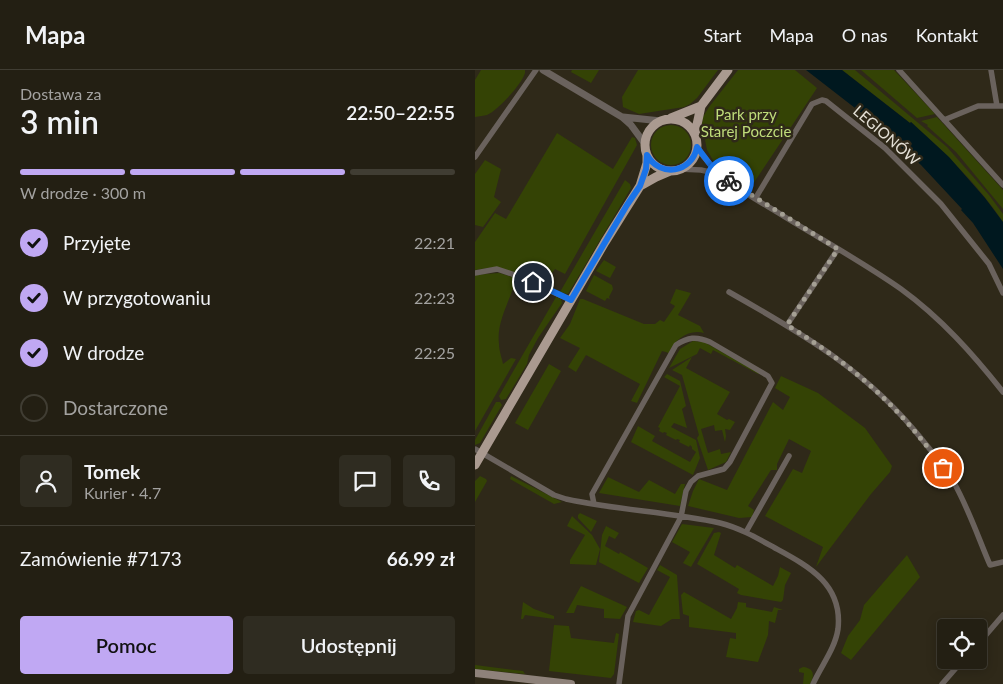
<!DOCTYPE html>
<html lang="pl">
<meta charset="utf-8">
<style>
:root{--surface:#231f13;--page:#2f2c21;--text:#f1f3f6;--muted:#a3a2a0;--line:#403d33;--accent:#c0a8f3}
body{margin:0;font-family:Lato,sans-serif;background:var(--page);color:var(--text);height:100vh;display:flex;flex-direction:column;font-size:19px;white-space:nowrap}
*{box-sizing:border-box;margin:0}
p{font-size:16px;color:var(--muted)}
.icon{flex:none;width:28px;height:28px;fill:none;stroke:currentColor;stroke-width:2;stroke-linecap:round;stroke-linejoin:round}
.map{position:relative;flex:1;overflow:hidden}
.details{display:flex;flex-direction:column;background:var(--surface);width:475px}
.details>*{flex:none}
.controls{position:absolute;left:462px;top:549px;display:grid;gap:10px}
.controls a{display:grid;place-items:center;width:50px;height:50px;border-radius:5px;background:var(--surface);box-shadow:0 2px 12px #0003,0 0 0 1px var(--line);font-size:25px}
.pin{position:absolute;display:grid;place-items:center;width:42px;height:42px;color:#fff;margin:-21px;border:2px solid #fff;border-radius:50%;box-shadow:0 1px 5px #0007}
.courier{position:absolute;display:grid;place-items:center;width:50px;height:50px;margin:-25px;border:4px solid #1a73e8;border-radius:50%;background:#fff;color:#222;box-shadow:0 1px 6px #0007}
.head em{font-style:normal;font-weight:600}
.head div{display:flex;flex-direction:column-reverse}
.head{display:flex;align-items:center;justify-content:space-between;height:85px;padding:0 20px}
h1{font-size:32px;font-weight:600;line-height:38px}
.bar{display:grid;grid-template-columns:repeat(4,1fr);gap:8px 5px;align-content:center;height:60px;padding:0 20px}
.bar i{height:6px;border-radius:4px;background:var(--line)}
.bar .current{background:var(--accent)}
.bar p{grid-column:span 4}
.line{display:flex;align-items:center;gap:12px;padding:0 20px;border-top:1px solid var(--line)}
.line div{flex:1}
.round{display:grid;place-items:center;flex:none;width:52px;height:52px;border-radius:5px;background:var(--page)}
ol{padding:0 20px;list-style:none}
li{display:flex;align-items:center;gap:15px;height:55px}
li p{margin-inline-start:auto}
li .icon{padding:5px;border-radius:50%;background:var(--accent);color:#111;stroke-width:4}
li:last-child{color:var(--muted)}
li i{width:28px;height:28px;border:2px solid var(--line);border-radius:50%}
.cta{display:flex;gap:10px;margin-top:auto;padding:10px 20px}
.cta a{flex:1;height:58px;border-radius:5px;background:var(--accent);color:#111;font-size:20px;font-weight:600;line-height:58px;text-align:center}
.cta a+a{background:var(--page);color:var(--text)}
header{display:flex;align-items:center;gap:30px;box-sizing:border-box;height:70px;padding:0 25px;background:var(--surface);border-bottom:1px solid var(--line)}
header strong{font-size:24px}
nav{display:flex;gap:28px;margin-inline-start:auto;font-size:18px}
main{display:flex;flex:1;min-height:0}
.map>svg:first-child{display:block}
</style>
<header>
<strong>Mapa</strong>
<nav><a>Start</a><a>Mapa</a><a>O nas</a><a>Kontakt</a></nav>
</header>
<main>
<section class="details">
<div class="head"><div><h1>3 min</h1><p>Dostawa za</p></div><em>22:50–22:55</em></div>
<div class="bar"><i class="current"></i><i class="current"></i><i class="current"></i><i></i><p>W drodze · 300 m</p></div>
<ol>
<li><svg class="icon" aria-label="check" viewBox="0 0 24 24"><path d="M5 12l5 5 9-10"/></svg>Przyjęte<p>22:21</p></li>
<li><svg class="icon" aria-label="check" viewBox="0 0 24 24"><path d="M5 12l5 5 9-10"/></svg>W przygotowaniu<p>22:23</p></li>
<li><svg class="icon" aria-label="check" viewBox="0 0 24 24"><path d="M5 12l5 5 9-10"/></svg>W drodze<p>22:25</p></li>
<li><i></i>Dostarczone</li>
</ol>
<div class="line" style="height:90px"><a class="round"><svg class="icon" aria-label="person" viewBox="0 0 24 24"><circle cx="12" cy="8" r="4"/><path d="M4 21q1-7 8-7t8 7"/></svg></a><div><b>Tomek</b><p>Kurier · 4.7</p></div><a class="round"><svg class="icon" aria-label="chat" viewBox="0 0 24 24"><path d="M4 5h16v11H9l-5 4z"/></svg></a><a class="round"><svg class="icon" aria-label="phone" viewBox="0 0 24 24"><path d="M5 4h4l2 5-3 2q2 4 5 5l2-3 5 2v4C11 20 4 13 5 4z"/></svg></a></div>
<div class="line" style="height:65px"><div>Zamówienie #7173</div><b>66.99 zł</b></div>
<div class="cta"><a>Pomoc</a><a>Udostępnij</a></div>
</section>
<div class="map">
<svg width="528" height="614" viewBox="0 0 528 614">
<rect width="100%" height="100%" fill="#2f2919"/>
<path fill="#344305" d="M6,0H50V3C47,14 23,40 12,45C9,46 4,46 0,47V10Z
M97,0H124L116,13L96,2Z
M163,0H243L222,28L215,34L209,37L164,44L148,37L147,27Z
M263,0H320L342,18L276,117L239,92L232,80L227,54L228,47L234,37Z
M367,0H380L472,77L514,125L528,144V152C503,114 470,83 436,52L435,53Z
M386,0H419L460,44L442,48Z
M462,47L528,120V139L481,82L452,56L453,55L446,51Z
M176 75a20 20 0 1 1 40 0a20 20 0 1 1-40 0Z
M82,63L138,99L157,67L160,68L162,75L90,204L80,199L69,214L64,213L20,197L0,200V172L20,143L31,149Z
M10,90L26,99L19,127L26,132L8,157L0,155V104Z
M150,110L155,114L156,118L93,224L85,222Z
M129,190L141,197L135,208L121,201Z
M24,203L41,208C36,230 21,251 24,274C24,281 27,288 28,294L36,288L41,289L0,361V205Z
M119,205L137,215L138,219L134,227L135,229L132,228L130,231L111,221Z
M201,219L216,223L203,245L225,256L229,263C214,259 200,269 194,283L187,281L162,333L156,331L165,314L111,285L101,302L93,297L105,278L85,268L95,254L105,229H108L169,254H180L185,250L189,252L200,236L195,233Z
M81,227L86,229L87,233L63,268L54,285L52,294L31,329L26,330L24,326Z
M218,271L229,272L284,303L283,304L238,280L236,284L225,278L222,284L194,298L205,279Z
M217,287L211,298L255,322L242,344L252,350L254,349L260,352L255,360L250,359L251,366L250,372L247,360L240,361L239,355L226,359L233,383L245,379L246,384L256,382L251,392L233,400L222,368L224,365L207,305L197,300Z
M74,294L86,301L53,360L40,353Z
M192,304L205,311L211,336L207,339L212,358L199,353L196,357L221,370L225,388L218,405L156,372L163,356L180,366L177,371L215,392L221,382L217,379V377L215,375L214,377L204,372L205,370L202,369L201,370L191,365L192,363L189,362L188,363L184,361L185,358L183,357L205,316L189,307Z
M306,306L343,323L390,358L417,396L415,402L396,424L341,497L348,477L290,446L318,399L327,403L336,381L314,369L302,394V400H296L273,436L279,440L277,447L264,448L213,436L218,421L224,409L252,420L298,332L308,340L315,327L300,318Z
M21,332H25L27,335L5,373L0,375V370Z
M5,406L11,409L12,411L0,432V411Z
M36,406L87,432L79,434L35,409Z
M133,407L164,422L174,410L200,424L206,414H210L205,436L124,423Z
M105,443L122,451L116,462L103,448V445Z
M97,446L117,465L125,479L121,495L95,494V490L110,465L92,456Z
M207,454L239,458L216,497L208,493L215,482L197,472Z
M131,456L144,463L140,469L134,466L130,476L144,484L145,482L173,498L164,513L124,492L127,465Z
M244,462L246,463L239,485L260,498L262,495L298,516L303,506L305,497L316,503L310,515L308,530L306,532L266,525L262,523L264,519L222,494L239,463Z
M432,485L445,507L376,590L366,583L373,566L385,550L389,535Z
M185,495L202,505L205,549H197L186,556L158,552L161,541L164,540L174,545L195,507L182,500Z
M106,516L152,537L145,549L129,548V539L102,535L99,543H91Z
M209,522L256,549L262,538L263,532L271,533V537L297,542L299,537L308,540H303L300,553L294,551L293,565L283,592L251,587L255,568L261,569V563L214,557V546L208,544L206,525Z
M48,532L59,539L79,546V549L50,545L48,549H46Z
M79,555L94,556L96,568L139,573L141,563L144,564L139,604L136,608L74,601Z
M0,595L48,601L50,604L0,599Z
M328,597C339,598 340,605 335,614H328L329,603L324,602V599Z"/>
<path fill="#00181f" d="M331,0H367L435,53L436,52L474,87L510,128L528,152V199L498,153L486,140L487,139L446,95L419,71L420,69Z"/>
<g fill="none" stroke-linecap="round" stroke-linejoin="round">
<path stroke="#6a625d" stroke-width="5.5" d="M424,0L528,115
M516,0L522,36
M469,50L503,36H528
M222,77C242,110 278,127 310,147C349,171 389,193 426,219C466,248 498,284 528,322
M0,87L61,0
M204,99L226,100L244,104
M280,129L337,34L347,30L351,31L410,78L466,134L514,194L528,223
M0,203L22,199L37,204L96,230
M254,222C330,265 394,302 449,372C459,384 469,397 478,411C493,437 503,467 515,495L528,492
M312,255L363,179
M0,379L79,425L91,429C141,440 194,442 245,453C265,458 282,468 300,478C333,496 368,514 363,559C360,579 346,596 338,614
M119,434L117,424L201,275C213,267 221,266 235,272L293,306L297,313L255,392L249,399L223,406L216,412L211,421L206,447L153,546L144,614
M271,462L314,386
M504,573L528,545
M467,614L488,590"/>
<path stroke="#6a625d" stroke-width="7" d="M68,0L147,47L156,55L170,74
M148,47L186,51"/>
<path stroke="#8e827a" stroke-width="8" d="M0,603L96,614"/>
<path stroke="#aa9a90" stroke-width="9" d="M196,48L226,36
M170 75a26 26 0 1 1 52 0a26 26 0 1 1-52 0Z
M220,64L226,36L253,0
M165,116L181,107L195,101
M0,395L130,172L165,116L172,93V85"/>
</g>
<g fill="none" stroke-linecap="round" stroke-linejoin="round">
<path stroke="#a5a094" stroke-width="5" stroke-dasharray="0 9" d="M254,111L363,179L312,255C378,296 423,334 468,398"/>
<path stroke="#1a73e8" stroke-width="6" d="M58,212L96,230L152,135L165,116L171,99L172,85C185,108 217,103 222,77L237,97L254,111"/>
</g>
<g text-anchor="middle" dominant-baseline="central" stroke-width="5" stroke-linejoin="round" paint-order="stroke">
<g font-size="15" fill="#bfdc7a" stroke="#2f2919">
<text x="271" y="44">Park przy<tspan x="271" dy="17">Starej Poczcie</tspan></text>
</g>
<g font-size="15" fill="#e4e0d6" stroke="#2f2919">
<text transform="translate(412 65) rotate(41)">LEGIONÓW</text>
</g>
</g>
</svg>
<div class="controls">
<a><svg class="icon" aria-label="locate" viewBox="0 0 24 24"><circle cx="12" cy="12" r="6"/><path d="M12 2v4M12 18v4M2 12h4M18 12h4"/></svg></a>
</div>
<div class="pin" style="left:468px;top:398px;background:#ea580c"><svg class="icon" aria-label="bag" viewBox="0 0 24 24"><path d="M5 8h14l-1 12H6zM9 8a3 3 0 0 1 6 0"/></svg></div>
<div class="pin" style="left:58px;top:212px;background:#1f2937"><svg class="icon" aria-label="home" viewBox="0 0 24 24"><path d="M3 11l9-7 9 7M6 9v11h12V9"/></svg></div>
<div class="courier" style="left:254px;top:111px"><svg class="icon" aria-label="bike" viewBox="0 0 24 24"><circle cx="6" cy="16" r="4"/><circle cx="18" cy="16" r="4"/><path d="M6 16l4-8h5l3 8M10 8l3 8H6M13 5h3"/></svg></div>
</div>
</main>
